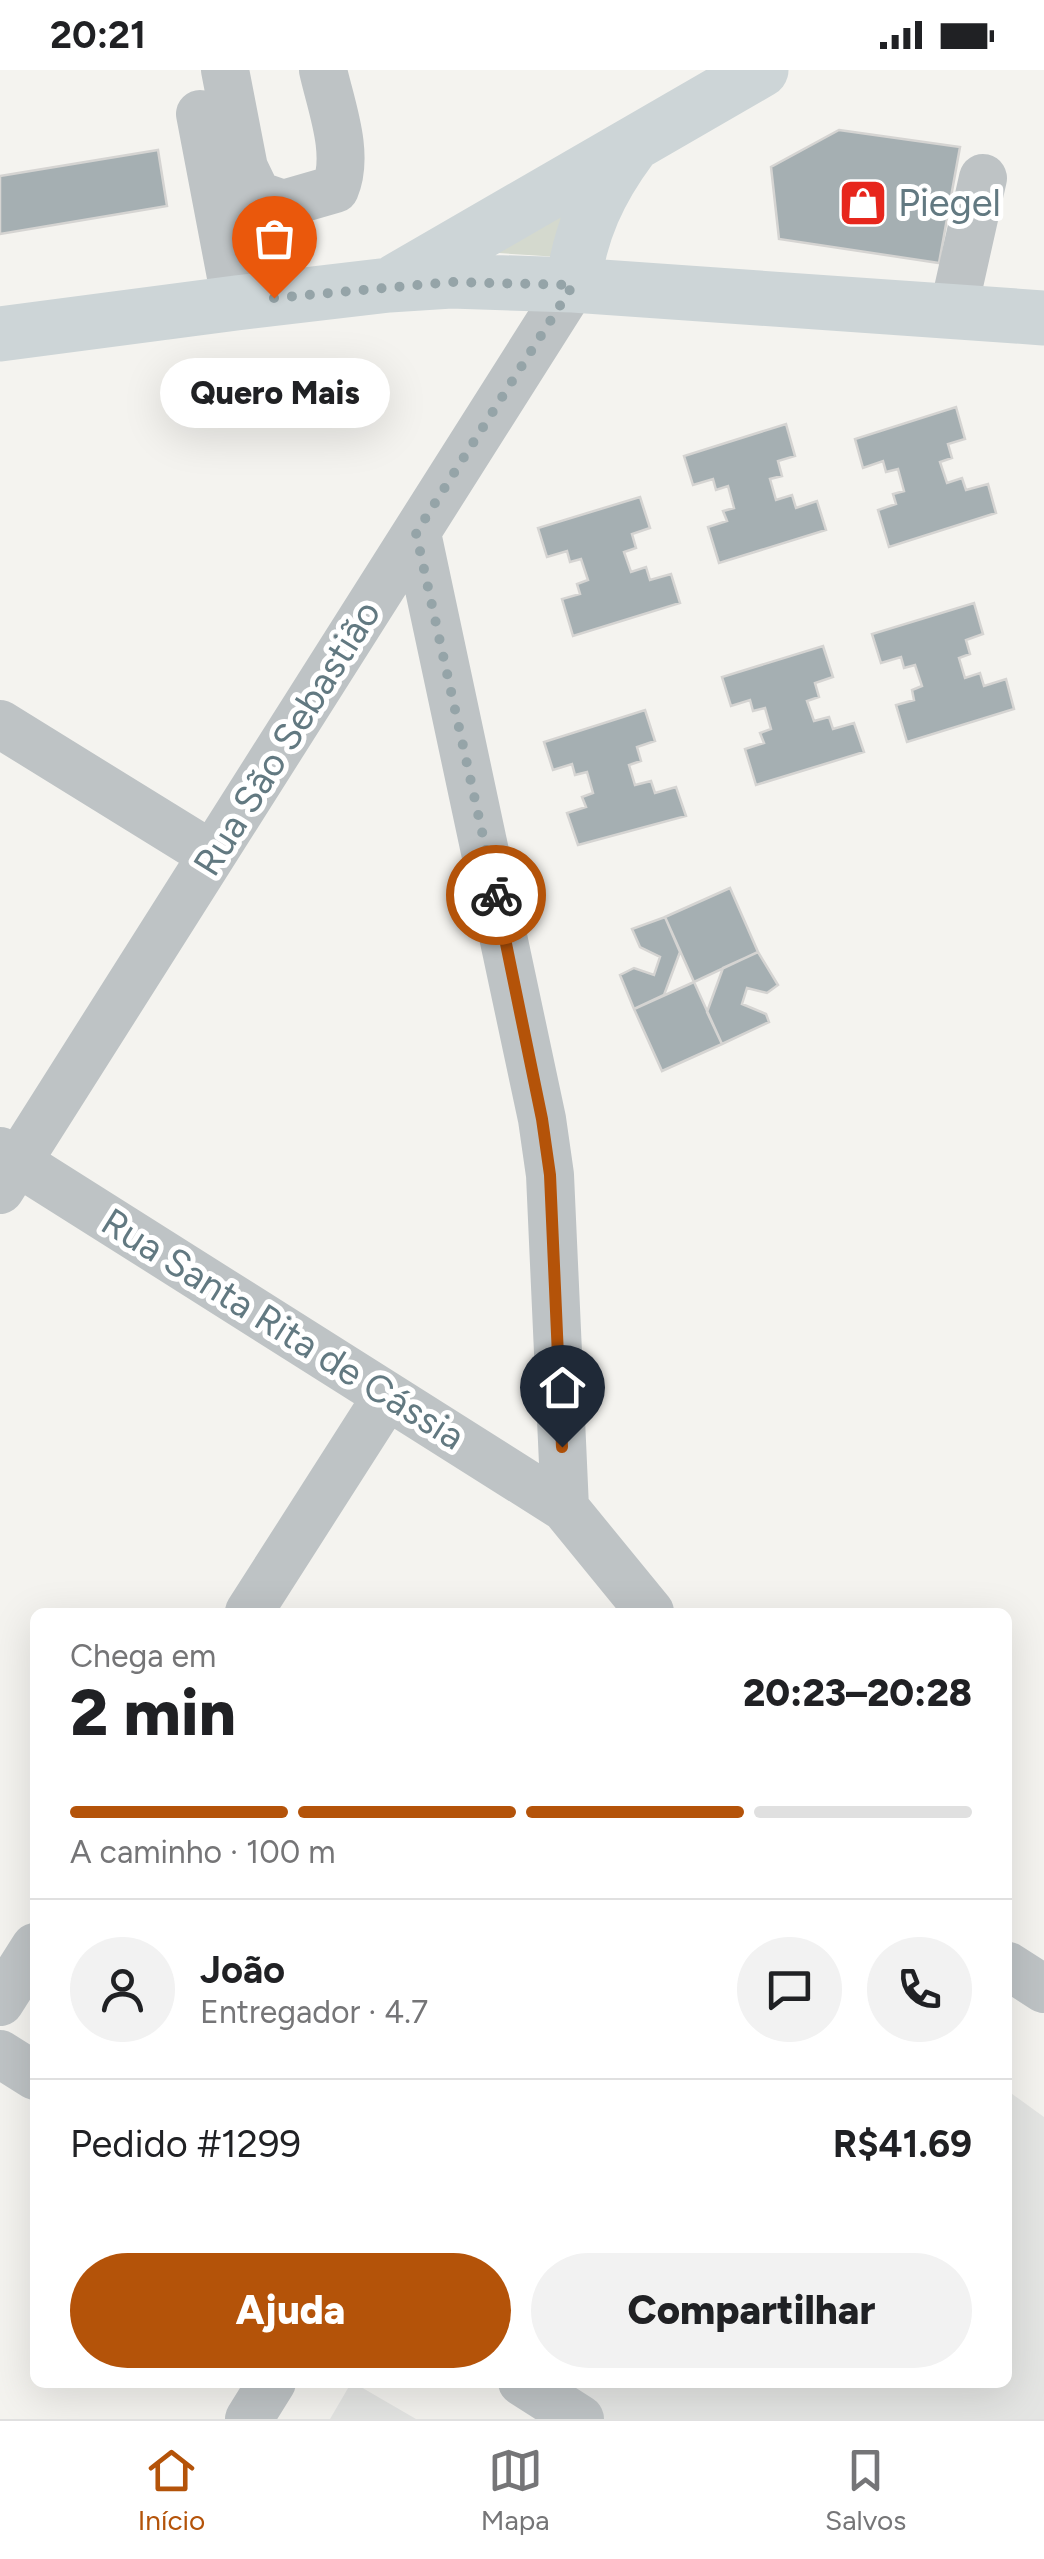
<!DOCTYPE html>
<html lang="pt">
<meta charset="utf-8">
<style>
:root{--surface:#fff;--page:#f2f2f2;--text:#202124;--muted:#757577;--line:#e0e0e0;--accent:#b45309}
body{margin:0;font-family:Figtree,sans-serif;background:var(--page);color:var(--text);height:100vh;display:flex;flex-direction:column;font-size:38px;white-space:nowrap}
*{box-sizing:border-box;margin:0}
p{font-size:32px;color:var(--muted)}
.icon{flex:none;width:55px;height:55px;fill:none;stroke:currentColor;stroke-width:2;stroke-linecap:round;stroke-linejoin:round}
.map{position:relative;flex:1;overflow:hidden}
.drawer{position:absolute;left:30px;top:1538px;width:982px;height:780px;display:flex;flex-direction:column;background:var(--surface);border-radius:15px;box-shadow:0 10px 40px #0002}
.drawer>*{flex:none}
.pin{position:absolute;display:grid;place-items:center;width:85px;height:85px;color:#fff;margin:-102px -42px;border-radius:50% 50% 50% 0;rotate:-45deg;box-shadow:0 0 10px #0007}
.pin .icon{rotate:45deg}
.courier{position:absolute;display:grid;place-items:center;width:100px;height:100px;margin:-50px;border:8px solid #b45309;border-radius:50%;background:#fff;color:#222;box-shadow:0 2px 12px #0007}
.bubble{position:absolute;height:70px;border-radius:35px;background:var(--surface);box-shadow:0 10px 40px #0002;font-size:32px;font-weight:800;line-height:70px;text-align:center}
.overview em{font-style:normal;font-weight:800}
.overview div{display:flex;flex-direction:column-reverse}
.overview{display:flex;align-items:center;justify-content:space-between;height:170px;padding:0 40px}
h1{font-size:65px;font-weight:800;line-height:75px}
.bar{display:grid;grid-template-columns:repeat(4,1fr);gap:15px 10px;align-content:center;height:120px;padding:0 40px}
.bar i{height:12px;border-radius:8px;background:var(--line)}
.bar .current{background:var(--accent)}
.bar p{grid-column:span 4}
.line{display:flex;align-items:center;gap:25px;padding:0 40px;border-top:2px solid var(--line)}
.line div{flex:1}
.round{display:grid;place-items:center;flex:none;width:105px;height:105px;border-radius:52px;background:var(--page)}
.action{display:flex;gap:20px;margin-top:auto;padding:20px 40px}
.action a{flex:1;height:115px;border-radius:60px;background:var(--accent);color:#fff;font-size:40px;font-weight:800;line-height:115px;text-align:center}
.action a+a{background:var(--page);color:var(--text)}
.status{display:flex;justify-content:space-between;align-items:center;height:70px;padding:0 50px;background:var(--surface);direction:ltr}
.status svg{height:28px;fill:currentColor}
.tabs{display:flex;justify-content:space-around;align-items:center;height:140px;border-top:2px solid var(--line);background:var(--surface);font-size:28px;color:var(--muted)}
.tabs a{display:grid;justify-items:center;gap:5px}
.tabs .current{color:var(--accent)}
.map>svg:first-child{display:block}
</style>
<div class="status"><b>20:21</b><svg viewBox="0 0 49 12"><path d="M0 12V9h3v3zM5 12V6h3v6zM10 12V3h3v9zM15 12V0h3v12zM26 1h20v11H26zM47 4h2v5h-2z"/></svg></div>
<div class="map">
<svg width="1044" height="2349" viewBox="0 0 1044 2349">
<rect width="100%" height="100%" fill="#f4f3ef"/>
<path fill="#e4e5e3" d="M1008,2021L1044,2047V2349H602L546,2313L1008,2312Z
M351,2313H354L416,2349H330Z"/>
<path fill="#d4d9ce" d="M589,110L558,187L469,181Z"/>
<path fill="#a5afb2" stroke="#d5d4d2" stroke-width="2.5" d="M839,60L960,77L939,193L779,169L771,97Z
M158,80L167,136L0,164V106Z
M956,337L965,369L948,374L952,388L940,392L947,413L962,408L966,420L988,414L996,443L889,477L878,440L896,434L893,424L904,421L898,399L886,402L883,391L863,398L855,369Z
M786,354L795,386L778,391L782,406L770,409L776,430L792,425L796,438L817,431L826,460L719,493L708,457L727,451L723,441L734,438L728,416L716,420L713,409L693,415L684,386Z
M640,427L650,458L632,464L636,478L624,482L631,502L646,497L650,510L671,504L680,533L573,566L562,529L580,524L577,514L588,510L581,489L570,492L567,481L547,487L538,458Z
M974,533L983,564L966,570L970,584L959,588L965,608L980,603L984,616L1006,609L1014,639L907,672L896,635L914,630L912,620L922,616L915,595L904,598L901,587L881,593L872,564Z
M823,576L833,607L815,613L819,627L807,631L814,651L829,647L833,659L854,653L864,682L756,715L745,679L764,673L760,663L771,659L765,638L753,641L750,630L731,636L722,607Z
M645,640L655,671L637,677L641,691L629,695L635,715L651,711L655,723L676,717L686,746L578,775L567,743L586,737L582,727L593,723L587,702L575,705L572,694L553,700L544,672Z
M730,818L758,882L694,912L665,847Z
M665,847L680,882L664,925L634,939L620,905L634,898L654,905L660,887L640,877L632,859Z
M758,882L778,915L767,923L747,918L742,934L766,944L769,952L722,974L707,942L723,898Z
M694,912L722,974L662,1001L634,939Z"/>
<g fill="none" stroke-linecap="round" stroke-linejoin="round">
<path stroke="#bec3c5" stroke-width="48" d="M225,0L244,98L257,125L283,134L335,119C350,84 331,36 323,0
M200,44L236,233
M953,242L983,108
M417,463L542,1049L550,1105L565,1438L650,1542
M0,654L212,785
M0,1081L565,1438
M0,1120L573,215
M249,1542L387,1326
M1008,1896L1044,1919
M0,1932L35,1877
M0,1984L35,2006
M522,2312L580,2349
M249,2349L272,2312"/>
<path stroke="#cdd5d7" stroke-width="55" d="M396,211L761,0
M573,215C580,161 599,120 631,77
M0,264L236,233L389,215L451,211L573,215L1044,248"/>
</g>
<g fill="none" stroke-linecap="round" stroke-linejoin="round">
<path stroke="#95a4a8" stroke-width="10" stroke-dasharray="0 18" d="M274,228L451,212L573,215L416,463L496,825"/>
<path stroke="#b45309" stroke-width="12" d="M496,825L542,1049L550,1105L562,1377"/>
</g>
<defs>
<g id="shop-square" transform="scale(2.5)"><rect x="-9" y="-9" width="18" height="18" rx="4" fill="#e7261c" stroke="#fff"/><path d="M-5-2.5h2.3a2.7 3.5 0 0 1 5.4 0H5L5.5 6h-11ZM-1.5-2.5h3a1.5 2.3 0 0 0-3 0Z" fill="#fff"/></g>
</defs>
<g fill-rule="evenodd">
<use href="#shop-square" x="863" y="133"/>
</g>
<g text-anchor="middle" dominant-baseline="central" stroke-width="10" stroke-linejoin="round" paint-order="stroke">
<g font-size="38" fill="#627981" stroke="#fff" text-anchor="start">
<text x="898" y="133">Piegel</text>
</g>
<g font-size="38" fill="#627981" stroke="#fff">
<text transform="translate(287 668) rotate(-58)">Rua São Sebastião</text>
<text transform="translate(283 1259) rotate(32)">Rua Santa Rita de Cássia</text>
</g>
</g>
</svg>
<div class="pin" style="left:274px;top:228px;background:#ea580c"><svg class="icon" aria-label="bag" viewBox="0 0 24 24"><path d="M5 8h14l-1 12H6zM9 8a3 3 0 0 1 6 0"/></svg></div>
<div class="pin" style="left:562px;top:1377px;background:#1f2937"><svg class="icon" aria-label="home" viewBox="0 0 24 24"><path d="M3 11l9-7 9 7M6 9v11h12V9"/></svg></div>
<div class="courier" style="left:496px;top:825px"><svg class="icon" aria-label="bike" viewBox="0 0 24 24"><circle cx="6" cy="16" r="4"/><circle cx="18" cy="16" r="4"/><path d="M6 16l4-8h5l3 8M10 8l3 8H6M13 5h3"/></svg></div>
<div class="bubble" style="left:160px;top:288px;width:230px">Quero Mais</div>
<section class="drawer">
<div class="overview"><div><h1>2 min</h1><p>Chega em</p></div><em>20:23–20:28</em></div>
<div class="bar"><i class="current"></i><i class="current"></i><i class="current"></i><i></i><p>A caminho · 100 m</p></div>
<div class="line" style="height:180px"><a class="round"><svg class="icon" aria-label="person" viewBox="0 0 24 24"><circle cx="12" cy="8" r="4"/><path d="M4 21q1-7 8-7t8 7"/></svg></a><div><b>João</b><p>Entregador · 4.7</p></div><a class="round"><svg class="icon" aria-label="chat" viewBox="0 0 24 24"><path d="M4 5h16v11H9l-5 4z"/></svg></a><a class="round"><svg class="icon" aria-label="phone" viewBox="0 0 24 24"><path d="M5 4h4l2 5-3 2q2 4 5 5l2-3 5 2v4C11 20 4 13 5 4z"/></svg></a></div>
<div class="line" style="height:130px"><div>Pedido #1299</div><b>R$41.69</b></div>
<div class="action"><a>Ajuda</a><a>Compartilhar</a></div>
</section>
</div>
<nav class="tabs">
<a class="current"><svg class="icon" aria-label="home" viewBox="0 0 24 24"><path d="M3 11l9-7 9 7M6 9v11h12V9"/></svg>Início</a>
<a><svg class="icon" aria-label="map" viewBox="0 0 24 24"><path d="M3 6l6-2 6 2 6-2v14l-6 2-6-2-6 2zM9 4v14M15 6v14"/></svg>Mapa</a>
<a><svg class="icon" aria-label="saved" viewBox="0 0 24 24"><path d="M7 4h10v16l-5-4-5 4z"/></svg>Salvos</a>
</nav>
